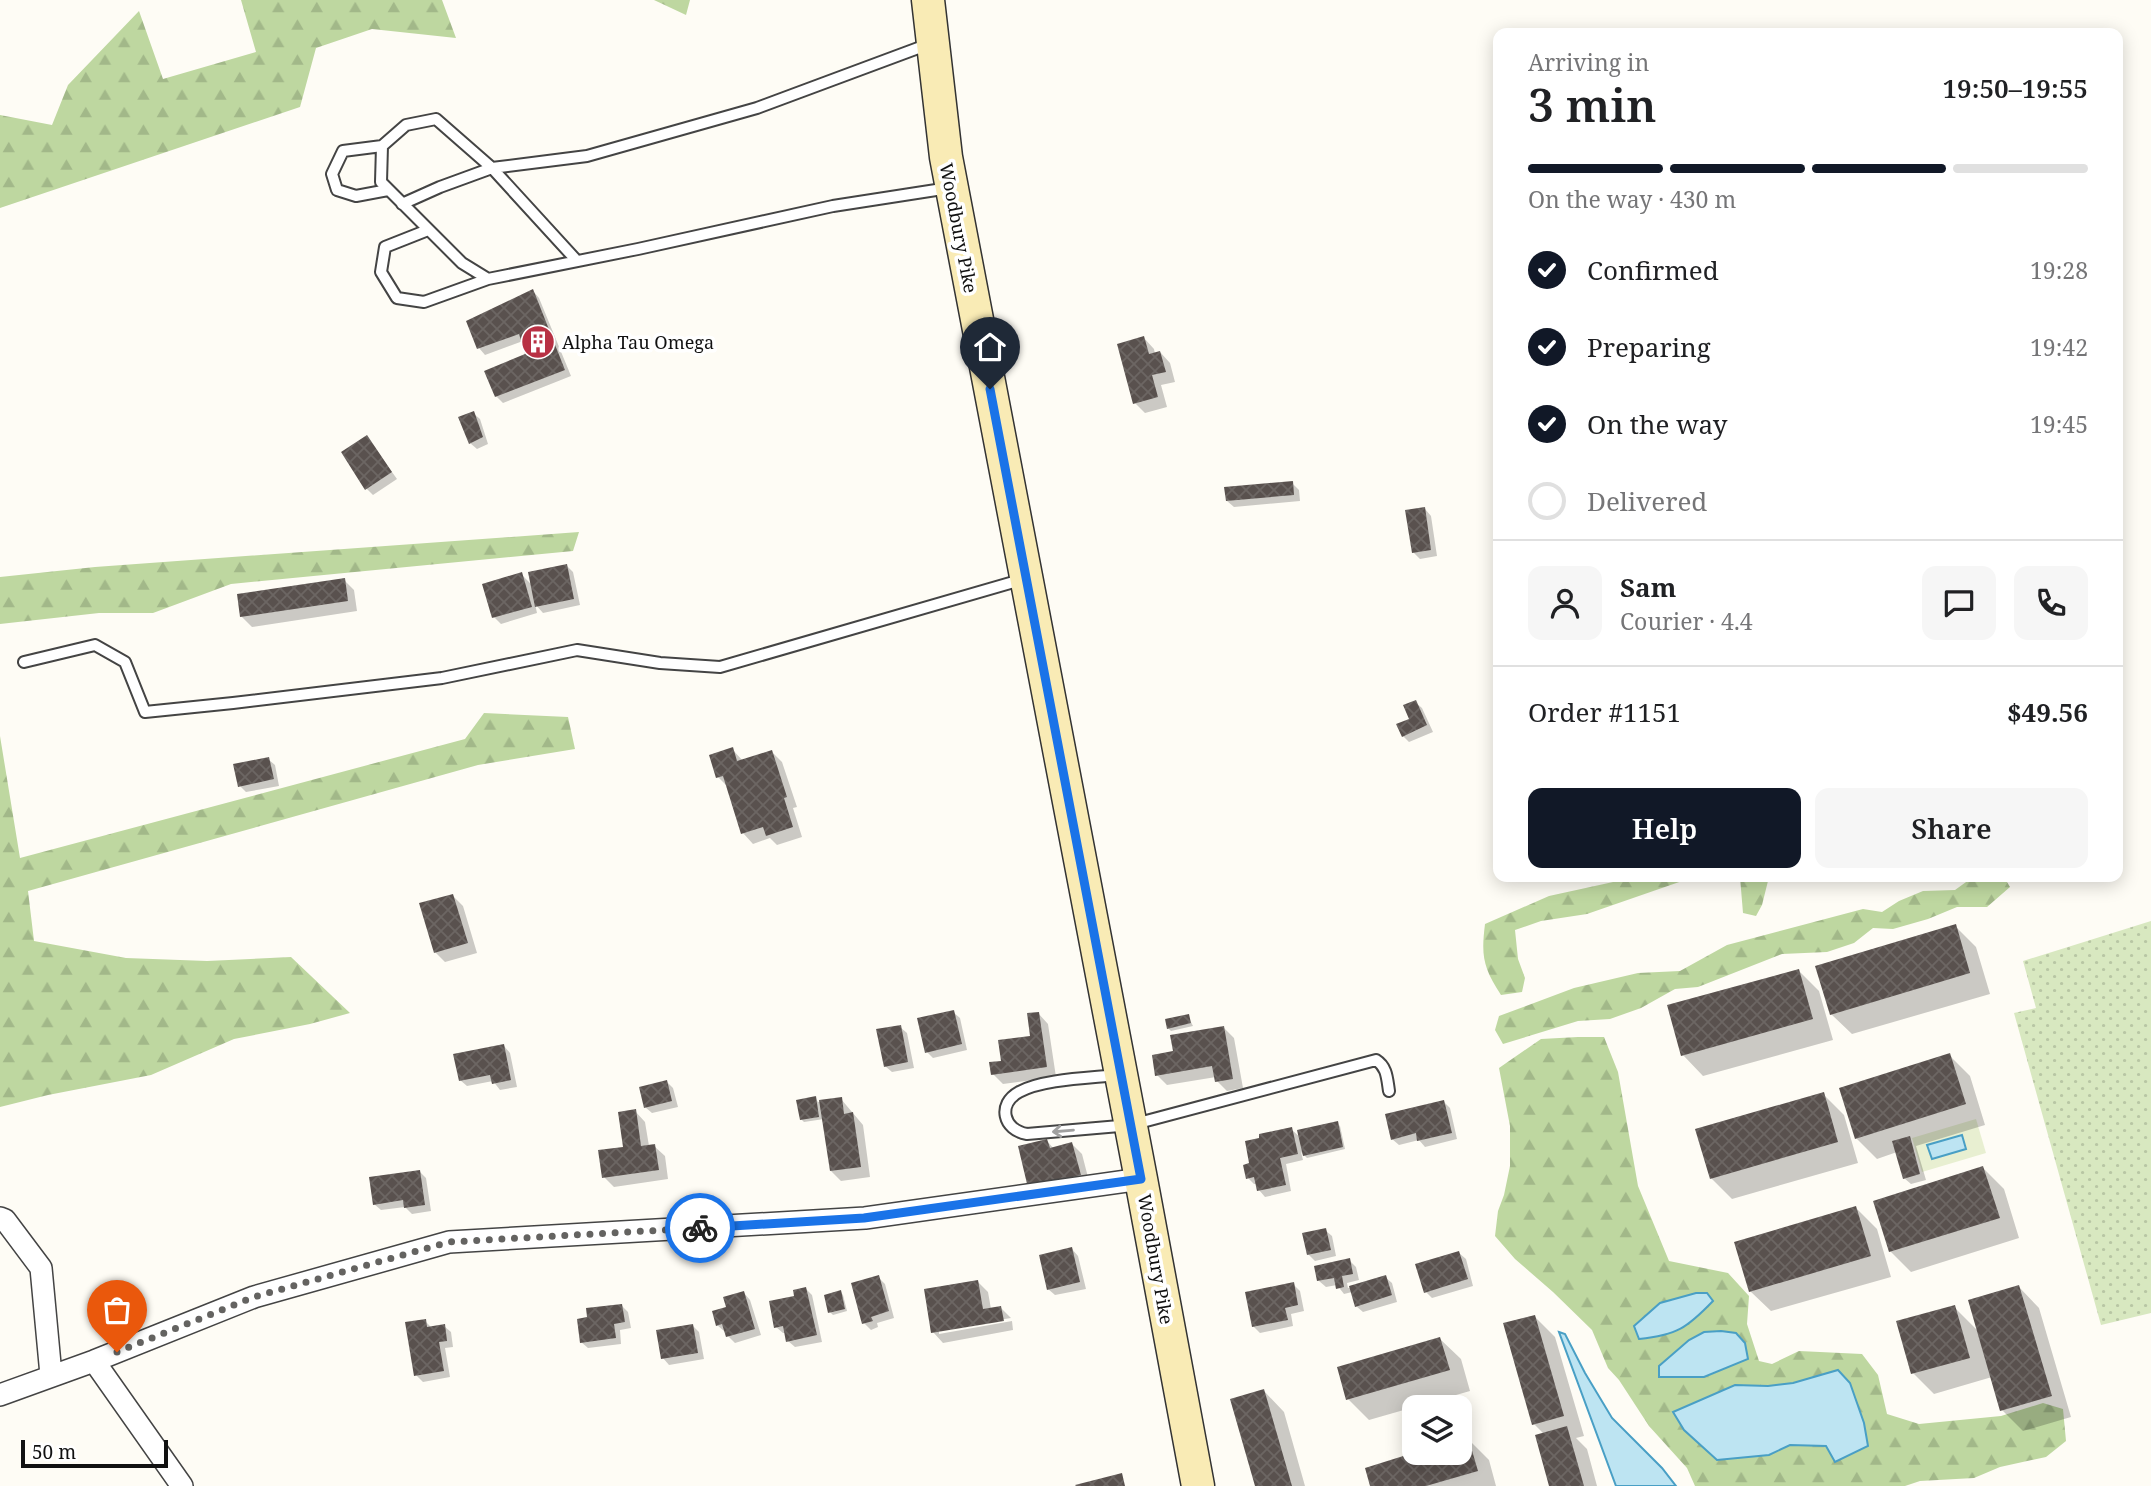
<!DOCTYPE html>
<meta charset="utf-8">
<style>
:root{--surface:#fff;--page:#f6f6f6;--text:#202124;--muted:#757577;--line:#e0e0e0;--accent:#111827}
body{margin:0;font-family:"Noto Serif",serif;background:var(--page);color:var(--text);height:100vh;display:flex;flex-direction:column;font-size:26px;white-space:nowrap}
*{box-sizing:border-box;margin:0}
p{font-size:23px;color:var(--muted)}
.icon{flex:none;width:38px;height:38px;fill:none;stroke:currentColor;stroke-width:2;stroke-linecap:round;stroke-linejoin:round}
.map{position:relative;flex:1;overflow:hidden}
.drawer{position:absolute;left:1493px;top:28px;width:630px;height:854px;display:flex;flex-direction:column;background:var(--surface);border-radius:14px;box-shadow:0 4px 18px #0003}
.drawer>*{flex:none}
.tools{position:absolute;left:1402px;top:1395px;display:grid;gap:14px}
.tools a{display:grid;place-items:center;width:70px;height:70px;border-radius:14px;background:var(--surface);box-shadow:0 4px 18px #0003;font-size:35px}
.scale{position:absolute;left:21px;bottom:18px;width:147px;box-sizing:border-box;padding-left:7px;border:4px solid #111;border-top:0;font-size:19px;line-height:24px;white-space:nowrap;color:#111;-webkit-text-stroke:5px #fff;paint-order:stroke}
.pin{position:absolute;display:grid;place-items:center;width:60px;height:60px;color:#fff;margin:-72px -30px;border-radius:50% 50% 50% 0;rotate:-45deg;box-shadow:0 0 7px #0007}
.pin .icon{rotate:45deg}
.courier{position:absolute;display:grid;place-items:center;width:70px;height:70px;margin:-35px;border:5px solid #1a73e8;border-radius:50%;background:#fff;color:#222;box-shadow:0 2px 9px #0007}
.head em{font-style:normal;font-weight:600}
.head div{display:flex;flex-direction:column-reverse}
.head{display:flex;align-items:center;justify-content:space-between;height:119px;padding:0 35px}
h1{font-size:46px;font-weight:600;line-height:52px}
.bar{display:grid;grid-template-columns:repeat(4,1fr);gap:10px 7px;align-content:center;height:84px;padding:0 35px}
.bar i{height:9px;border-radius:5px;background:var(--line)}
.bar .active{background:var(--accent)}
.bar p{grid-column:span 4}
.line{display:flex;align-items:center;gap:18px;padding:0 35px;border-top:2px solid var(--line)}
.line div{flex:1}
.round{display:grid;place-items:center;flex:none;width:74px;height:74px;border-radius:14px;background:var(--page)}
ol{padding:0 35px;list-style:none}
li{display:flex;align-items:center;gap:21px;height:77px}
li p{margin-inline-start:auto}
li .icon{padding:7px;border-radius:50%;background:var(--accent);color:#fff;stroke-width:4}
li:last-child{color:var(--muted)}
li i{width:38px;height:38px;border:4px solid var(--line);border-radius:50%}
.action{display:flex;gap:14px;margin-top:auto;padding:14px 35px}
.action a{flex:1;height:80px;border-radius:14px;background:var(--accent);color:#fff;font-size:28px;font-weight:600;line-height:80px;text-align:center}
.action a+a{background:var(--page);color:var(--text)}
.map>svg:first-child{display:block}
</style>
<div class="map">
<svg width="2151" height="1486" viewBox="0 0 2151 1486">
<defs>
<pattern id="grass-dots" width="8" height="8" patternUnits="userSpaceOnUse" patternTransform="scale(1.75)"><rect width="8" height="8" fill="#d8e8c0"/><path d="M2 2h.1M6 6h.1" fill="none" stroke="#b8c6a4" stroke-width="1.8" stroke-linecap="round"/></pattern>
<pattern id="forest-firs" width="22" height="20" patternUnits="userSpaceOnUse" patternTransform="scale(1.75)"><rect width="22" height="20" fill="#bed7a0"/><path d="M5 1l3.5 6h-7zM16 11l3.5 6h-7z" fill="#a2b889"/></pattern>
<pattern id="building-cross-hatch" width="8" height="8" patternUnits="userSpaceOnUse" patternTransform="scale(1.75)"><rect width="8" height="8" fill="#59514e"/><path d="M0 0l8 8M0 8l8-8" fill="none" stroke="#6c6663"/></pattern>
</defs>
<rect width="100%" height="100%" fill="#fefcf5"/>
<path fill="url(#grass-dots)" d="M2151,921V1313L2101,1325L2014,1013L2036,1008L2023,961Z"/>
<path fill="url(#forest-firs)" d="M241,0H442L456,38L372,29L316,48L300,107L0,208V115L52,125L68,85L139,11L163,79L256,52Z
M654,0H690L686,15Z
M579,532L573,551L231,584L153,613H99L0,624V577L95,567Z
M484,713L568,717L575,749L478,765L28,891L34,941L126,958L207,961L291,957L350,1013L310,1024L234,1039L151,1075L48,1095L0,1107V736L20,858L465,739Z
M1636,877H1729L1685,880L1587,914L1541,921L1515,930L1518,959L1525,978L1522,992L1501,995C1483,967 1481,956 1485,924L1549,896Z
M1740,877H1769L1762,905L1756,916L1743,913Z
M1973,877H2004L2010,887L1987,907H1957L1928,919L1893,929L1873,928L1854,943L1827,952L1782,954L1698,987L1675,989L1641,1008L1610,1019L1578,1021L1503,1044L1495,1030L1499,1016L1574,988L1638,973L1680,971L1727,945L1863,909L1882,912L1899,901L1923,891L1955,890Z
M1578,1037H1604L1618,1072L1638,1186L1669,1261L1728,1273L1749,1296L1747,1324L1759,1361L1772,1364L1799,1351L1862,1354L1878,1375L1887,1414L1919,1424L2001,1416L2043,1403L2063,1409L2066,1441L2046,1457L2000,1467L1974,1478L1920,1481L1905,1486H1695L1687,1468L1649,1426L1619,1380L1608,1368L1592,1330L1553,1292L1515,1259L1495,1236L1498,1211L1504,1195L1510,1166V1126L1499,1068L1541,1039Z"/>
<path fill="#e8efd1" d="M1976,1119L1986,1153L1922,1172L1912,1138Z"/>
<path fill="#bde4f2" stroke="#499fc5" stroke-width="2" d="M1962,1135L1966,1149L1932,1159L1927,1145Z
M1696,1293H1707L1713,1301C1687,1328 1677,1335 1639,1339L1634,1326L1660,1303Z
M1721,1331L1736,1333L1745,1343L1748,1359L1704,1377H1659V1366L1689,1340L1704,1332Z
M1559,1332L1565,1334L1585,1373L1612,1418L1662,1468L1676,1486H1616Z
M1838,1370L1850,1383L1864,1423L1868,1446L1835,1462L1826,1446L1790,1445L1769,1455L1717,1460L1684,1430L1673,1412L1735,1385L1768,1386L1793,1383Z"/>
<path fill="#0003" d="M533,291L539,298L571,376L503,403L496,396L528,355L523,341L485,355L479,348L468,322Z
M1144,338L1154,349L1155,354L1160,352L1170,363L1175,382L1161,385L1167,407L1145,413L1135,403Z
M473,413L480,419L488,444L477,449L470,443Z
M367,437L397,479L373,495L366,488Z
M1292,483L1299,490L1300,501L1234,507L1227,501Z
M1425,509L1431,516L1437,556L1420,559L1413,552Z
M567,566L573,572L580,605L543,613L535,604L537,613L501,624L494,617L521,574L532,585Z
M344,580L354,590L357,611L252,627L241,616Z
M1415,702L1422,708L1433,732L1409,742L1403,736L1411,719Z
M732,749L743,761L772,752L782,762L797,807L793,808L802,837L777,845L770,838L753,844L743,833L728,787L718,777Z
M268,759L275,765L279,786L246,792L240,786Z
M453,896L463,906L477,953L445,962L435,952Z
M1955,926L1976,947L1990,994L1852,1034L1831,1014Z
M1799,971L1819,991L1833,1040L1703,1076L1683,1055Z
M953,1012L960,1018L967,1050L933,1058L927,1052Z
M1038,1013L1048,1024L1056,1077L1003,1084L993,1074L1003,1062L1032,1037Z
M1188,1016L1193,1026L1171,1031L1168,1028Z
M900,1027L907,1033L914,1068L892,1072L885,1066Z
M1224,1028L1234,1038L1243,1088L1227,1091L1217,1081L1216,1077L1167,1085L1157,1075L1175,1052Z
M504,1046L510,1053L517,1087L500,1090L493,1081L467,1086L460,1080Z
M1949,1055L1970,1076L1985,1125L1916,1146L1926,1180L1911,1184L1904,1178L1897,1152L1877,1159L1856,1138Z
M667,1082L673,1088L678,1107L652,1113L645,1107Z
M1823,1094L1844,1115L1858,1163L1732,1199L1711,1178Z
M815,1098L818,1102L841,1099L863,1125L870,1177L841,1181L831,1171L824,1119L804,1122L801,1119Z
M1444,1102L1450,1108L1457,1139L1425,1147L1419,1140L1399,1145L1392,1139Z
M635,1111L645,1122L649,1146H654L665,1156L668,1179L614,1187L604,1177L625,1148Z
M1337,1123L1340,1126L1345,1149L1307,1158L1301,1152L1303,1160L1286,1164L1291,1191L1265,1197L1259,1190L1257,1184H1254L1248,1178L1251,1165L1291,1129L1301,1138Z
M1047,1141L1054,1149L1072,1144L1082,1154L1090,1185L1040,1197Z
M1983,1168L2004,1189L2019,1238L1911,1272L1890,1251Z
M419,1171L426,1178L431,1211L412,1214L405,1207L381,1210L374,1204Z
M1856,1208L1877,1229L1891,1277L1771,1311L1750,1291Z
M1325,1230L1332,1236L1336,1256L1315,1261L1308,1254Z
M1072,1249L1078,1256L1086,1289L1055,1295L1048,1289Z
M1459,1253L1466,1259L1473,1286L1432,1298L1426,1292Z
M1349,1260L1356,1267L1359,1280L1347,1283L1348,1288L1385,1277L1392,1283L1397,1302L1363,1312L1356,1306L1352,1292L1344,1294L1337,1285L1326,1287L1319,1281Z
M878,1277L885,1284L894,1318L877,1323L878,1327L871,1330L864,1323Z
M978,1282L988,1292L991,1309L1001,1308L1011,1318L939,1330V1334L1012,1321L1013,1330L943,1343L933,1332Z
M1293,1284L1300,1291L1304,1311L1291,1314L1293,1326L1260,1333L1253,1326Z
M2019,1287L2039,1308L2071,1417L2023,1431L2002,1410L1992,1377L1934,1394L1913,1373L1954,1307L1979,1332Z
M806,1289L812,1295L822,1342L795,1347L788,1341L786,1333H783L776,1327L796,1297Z
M841,1292L843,1295L847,1311L833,1315L830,1312Z
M744,1293L750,1300L761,1335L735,1343L728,1336L726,1330L724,1331L717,1325L728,1308Z
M622,1306L628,1312L631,1328L620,1330L621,1344L588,1348L581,1342Z
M1535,1317L1555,1337L1584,1436L1576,1438L1587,1449L1597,1486H1551L1544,1434L1534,1424Z
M425,1321L432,1328L444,1326L451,1332L453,1347L445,1348L450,1377L423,1382L416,1375Z
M692,1325L699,1332L704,1359L669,1365L663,1358Z
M1440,1339L1461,1359L1470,1391L1369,1420L1348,1399Z
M1264,1391L1284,1412L1305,1486H1257Z
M1468,1439L1489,1460L1496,1486H1372L1460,1452V1442Z"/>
<path fill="url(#building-cross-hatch)" d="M533,289L565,370L495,397L484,371L525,354L519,334L477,349L466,321Z
M1144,336L1149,354L1160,351L1166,372L1152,375L1158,397L1133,404L1117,344Z
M474,411L483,437L469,444L458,417Z
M367,435L392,472L365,490L341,452Z
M1293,481L1294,495L1226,501L1224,487Z
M1425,507L1431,550L1412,553L1405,510Z
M567,564L574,599L535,607L528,572Z
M522,572L532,607L492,618L482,584Z
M345,578L348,601L240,617L237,594Z
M1416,700L1427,725L1402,737L1396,724L1409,719L1403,705Z
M733,747L737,761L772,750L787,797L784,798L793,827L766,836L763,827L741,834L723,776L716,778L709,755Z
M269,757L274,779L238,787L233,764Z
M453,894L468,943L434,953L419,903Z
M1956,924L1970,973L1830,1015L1815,966Z
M1799,969L1813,1019L1681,1056L1667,1005Z
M954,1010L962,1044L925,1053L917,1018Z
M1039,1012L1047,1067L991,1075L989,1062L1001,1061L998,1040L1030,1036L1027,1013Z
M1189,1014L1191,1023L1167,1029L1165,1019Z
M901,1025L908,1062L884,1067L876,1029Z
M1224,1026L1233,1079L1215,1082L1212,1066L1155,1076L1152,1055L1173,1051L1170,1035Z
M504,1044L511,1080L492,1084L490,1075L459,1081L453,1054Z
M1950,1053L1966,1104L1855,1139L1839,1088Z
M667,1080L672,1101L644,1108L639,1087Z
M1824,1092L1838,1142L1710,1179L1695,1129Z
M816,1096L819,1117L800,1120L796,1100Z
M842,1097L844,1114L853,1112L861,1167L830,1171L819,1100Z
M1444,1100L1452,1133L1417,1141L1416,1133L1391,1140L1385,1114Z
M636,1109L641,1146L655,1144L659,1170L602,1178L598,1150L623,1147L618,1112Z
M1338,1121L1343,1147L1303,1156L1297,1130Z
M1292,1127L1298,1154L1280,1158L1286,1185L1257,1191L1254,1177L1246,1179L1243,1165L1249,1163L1245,1141L1259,1138V1134Z
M1910,1136L1920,1174L1903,1179L1892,1141Z
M1047,1139L1050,1148L1072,1142L1081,1175L1028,1188L1018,1146Z
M1983,1166L2000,1218L1889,1252L1873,1201Z
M420,1170L425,1205L404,1208L403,1200L373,1205L369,1177Z
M1856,1206L1871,1256L1749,1292L1734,1242Z
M1326,1228L1331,1250L1307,1255L1302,1233Z
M1072,1247L1080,1282L1047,1290L1039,1255Z
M1459,1251L1468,1279L1424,1293L1415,1264Z
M1350,1258L1353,1274L1342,1276L1344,1287L1336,1289L1334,1278L1317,1281L1314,1266Z
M879,1275L889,1311L871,1317L873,1321L862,1324L851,1283Z
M1386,1275L1392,1295L1355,1307L1349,1286Z
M978,1280L983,1309L1001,1306L1004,1321L931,1333L924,1289Z
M1294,1282L1298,1305L1285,1308L1288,1320L1252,1327L1245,1292Z
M2019,1285L2052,1396L2000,1411L1968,1300Z
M806,1287L817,1335L786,1342L783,1326L774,1328L769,1301L794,1296L793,1290Z
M841,1290L845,1309L828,1313L824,1295Z
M744,1291L755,1329L726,1337L722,1324L716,1326L712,1311L726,1307L723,1297Z
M622,1304L625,1322L614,1324L616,1338L580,1343L577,1319L587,1317L586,1308Z
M1955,1305L1970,1358L1911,1374L1896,1321Z
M1535,1315L1564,1416L1532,1425L1503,1323Z
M426,1319L427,1327L445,1324L447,1341L439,1342L444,1371L414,1376L405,1322Z
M693,1324L698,1353L661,1359L656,1330Z
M1440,1337L1450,1370L1346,1400L1337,1367Z
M1264,1389L1292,1486H1255L1230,1399Z
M1567,1426L1584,1486H1549L1535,1435Z
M1468,1437L1478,1471L1426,1486H1370L1365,1468L1416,1452H1460V1440Z
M1122,1473L1125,1486H1076L1075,1485Z"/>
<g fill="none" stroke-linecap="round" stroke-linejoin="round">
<g stroke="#444" stroke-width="14">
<path id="lane" d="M929,44L757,108L587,156L492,168L436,119L406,125L382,146L381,182L462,263L488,279L638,249L833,206L949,188
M382,146L343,151L332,174L337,190L356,196L388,190
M402,204L440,187L492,168L577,261
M428,230L385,247L381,272L397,298L424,302L488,279
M24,662L95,645L125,662L145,712L233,703L442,678L577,650L660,663L720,667L1024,579
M1117,1075C1090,1078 1042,1079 1019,1092C997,1104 1003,1130 1027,1134L1131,1125L1376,1060C1387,1067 1387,1078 1389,1091"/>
</g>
<g stroke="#444" stroke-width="24">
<path id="street" d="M0,1218L5,1220L41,1268L51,1375
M94,1361L182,1486
M0,1395L94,1361L254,1297L449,1242L865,1218L1141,1179"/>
</g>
<g stroke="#333" stroke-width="35">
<path id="secondary" d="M928,0L946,157L1141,1179L1198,1486"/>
</g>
<use href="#lane" stroke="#fff" stroke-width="10"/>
<use href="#street" stroke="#fff" stroke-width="21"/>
<use href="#secondary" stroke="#f9ebb5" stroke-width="32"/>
</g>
<defs><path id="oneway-shaft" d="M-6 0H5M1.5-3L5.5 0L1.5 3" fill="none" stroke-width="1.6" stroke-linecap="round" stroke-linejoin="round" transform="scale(1.75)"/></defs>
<use stroke="#a0a0a0" href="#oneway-shaft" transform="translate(1063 1131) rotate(175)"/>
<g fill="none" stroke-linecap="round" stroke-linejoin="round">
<path stroke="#646361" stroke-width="7" stroke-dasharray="0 12.6" d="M117,1352L254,1297L449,1242L700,1228"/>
<path stroke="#1a73e8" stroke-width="9" d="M700,1228L864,1218L1141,1179L990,389"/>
</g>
<defs>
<g id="building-disc" transform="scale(1.75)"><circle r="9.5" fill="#b83144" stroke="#fff"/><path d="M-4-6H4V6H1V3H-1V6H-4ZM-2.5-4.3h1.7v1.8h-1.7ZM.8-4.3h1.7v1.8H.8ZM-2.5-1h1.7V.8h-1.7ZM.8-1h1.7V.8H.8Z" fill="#fff"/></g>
</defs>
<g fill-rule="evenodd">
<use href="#building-disc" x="538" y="342"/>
</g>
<g text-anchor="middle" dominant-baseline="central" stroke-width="7" stroke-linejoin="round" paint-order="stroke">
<g font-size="18" fill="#111" stroke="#fff">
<text transform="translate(959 228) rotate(79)">Woodbury Pike</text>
<text transform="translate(1156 1259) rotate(80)">Woodbury Pike</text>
</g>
<g font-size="18" fill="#111" stroke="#fff" text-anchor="start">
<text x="562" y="342">Alpha Tau Omega</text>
</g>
</g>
</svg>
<div class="tools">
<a><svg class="icon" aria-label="layers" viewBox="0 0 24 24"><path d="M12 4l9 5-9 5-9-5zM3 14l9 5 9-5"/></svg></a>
</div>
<div class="scale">50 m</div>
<div class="pin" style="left:117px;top:1352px;background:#ea580c"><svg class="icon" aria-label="bag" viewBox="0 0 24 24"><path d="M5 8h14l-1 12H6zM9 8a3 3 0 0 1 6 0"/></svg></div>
<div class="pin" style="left:990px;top:389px;background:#1f2937"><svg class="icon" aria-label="home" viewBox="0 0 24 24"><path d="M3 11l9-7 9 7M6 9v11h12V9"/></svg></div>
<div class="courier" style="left:700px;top:1228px"><svg class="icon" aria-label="bike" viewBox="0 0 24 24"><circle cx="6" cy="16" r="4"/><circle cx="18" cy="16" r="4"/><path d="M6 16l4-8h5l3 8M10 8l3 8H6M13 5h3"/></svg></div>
<section class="drawer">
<div class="head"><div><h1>3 min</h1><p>Arriving in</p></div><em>19:50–19:55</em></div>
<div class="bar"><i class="active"></i><i class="active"></i><i class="active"></i><i></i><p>On the way · 430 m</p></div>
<ol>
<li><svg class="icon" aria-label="check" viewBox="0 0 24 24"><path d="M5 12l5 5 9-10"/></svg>Confirmed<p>19:28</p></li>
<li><svg class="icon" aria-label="check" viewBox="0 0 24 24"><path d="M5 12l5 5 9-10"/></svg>Preparing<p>19:42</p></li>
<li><svg class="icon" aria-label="check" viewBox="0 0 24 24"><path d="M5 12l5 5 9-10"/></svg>On the way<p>19:45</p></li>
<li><i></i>Delivered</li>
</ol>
<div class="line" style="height:126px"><a class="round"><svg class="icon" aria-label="person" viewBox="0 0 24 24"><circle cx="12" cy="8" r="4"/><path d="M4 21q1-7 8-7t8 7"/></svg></a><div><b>Sam</b><p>Courier · 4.4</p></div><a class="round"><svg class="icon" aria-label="chat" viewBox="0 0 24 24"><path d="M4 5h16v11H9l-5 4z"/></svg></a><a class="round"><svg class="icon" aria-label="phone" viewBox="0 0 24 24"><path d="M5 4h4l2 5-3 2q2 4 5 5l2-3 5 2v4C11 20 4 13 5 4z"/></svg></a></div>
<div class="line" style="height:91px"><div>Order #1151</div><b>$49.56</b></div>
<div class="action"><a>Help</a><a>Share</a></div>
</section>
</div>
